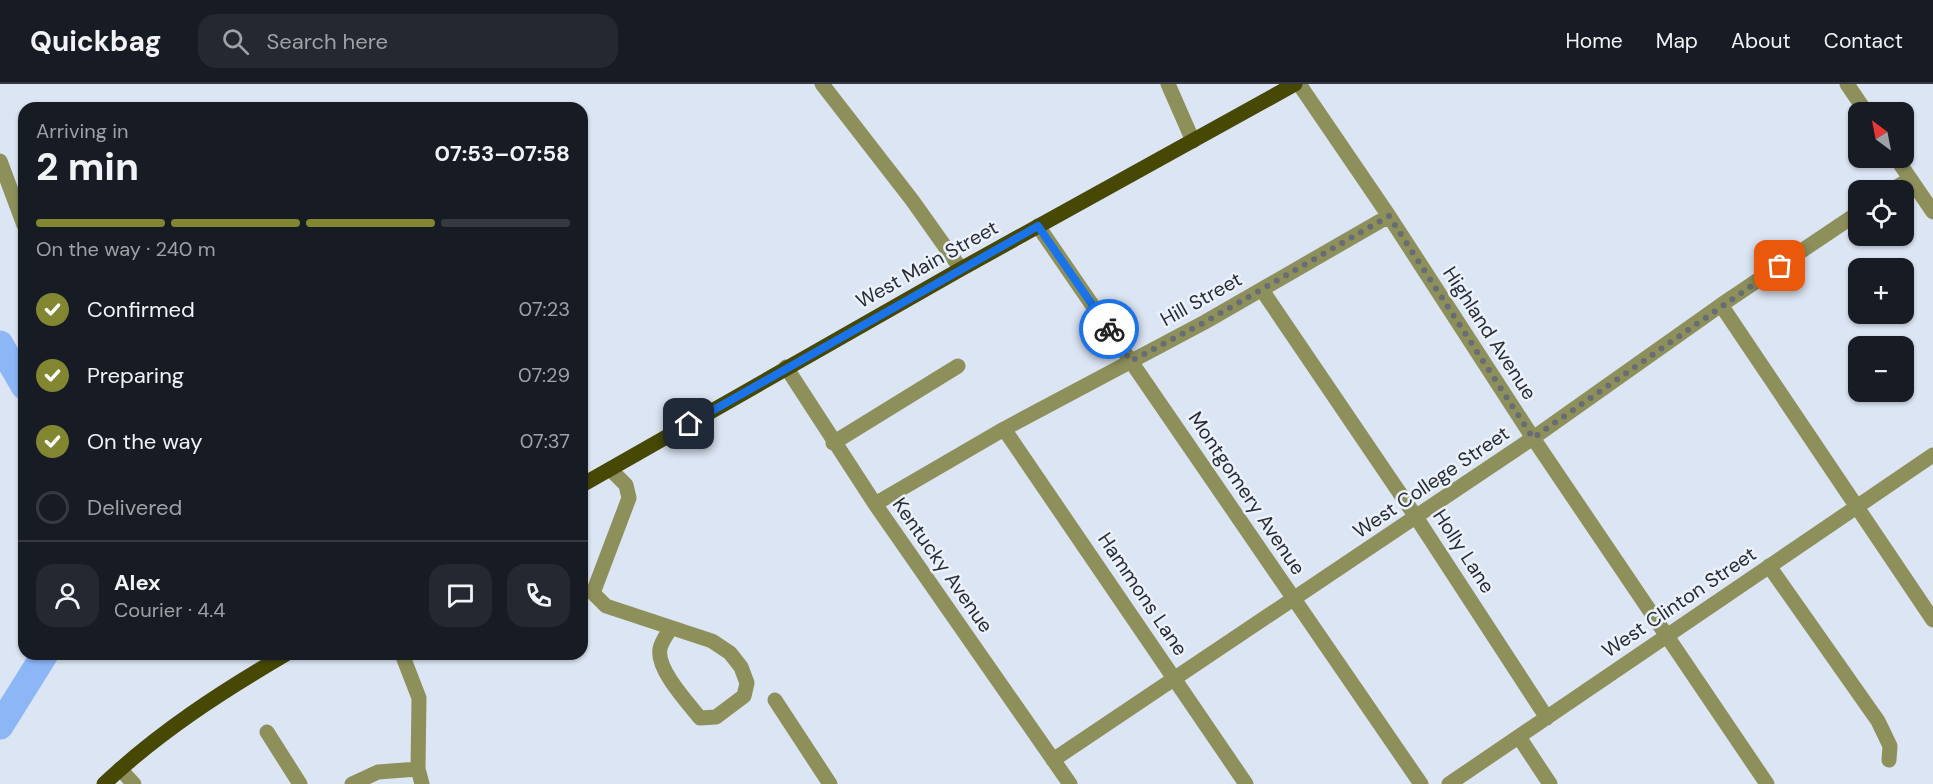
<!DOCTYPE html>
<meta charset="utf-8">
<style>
:root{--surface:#171b24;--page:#242831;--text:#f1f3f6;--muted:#9ea1a6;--line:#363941;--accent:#828631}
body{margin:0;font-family:"DM Sans",sans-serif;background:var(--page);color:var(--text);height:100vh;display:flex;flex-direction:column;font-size:22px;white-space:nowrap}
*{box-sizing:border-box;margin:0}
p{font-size:20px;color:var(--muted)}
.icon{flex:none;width:33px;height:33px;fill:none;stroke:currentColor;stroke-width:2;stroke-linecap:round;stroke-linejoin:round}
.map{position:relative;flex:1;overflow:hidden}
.drawer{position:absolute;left:18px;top:18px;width:570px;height:558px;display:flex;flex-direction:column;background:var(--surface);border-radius:18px;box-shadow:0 2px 4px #0004}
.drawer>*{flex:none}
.needle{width:39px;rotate:328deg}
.tools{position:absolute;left:1848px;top:18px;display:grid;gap:12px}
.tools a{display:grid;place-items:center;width:66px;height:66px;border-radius:12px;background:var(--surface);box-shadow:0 2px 4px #0004;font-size:30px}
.pin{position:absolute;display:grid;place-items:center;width:51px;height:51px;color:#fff;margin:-26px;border-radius:12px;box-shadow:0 3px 9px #0006}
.courier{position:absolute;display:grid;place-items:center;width:60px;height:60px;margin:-30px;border:4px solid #1a73e8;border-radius:50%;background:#fff;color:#222;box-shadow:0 2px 8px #0007}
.head em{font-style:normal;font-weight:700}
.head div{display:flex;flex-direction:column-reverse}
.head{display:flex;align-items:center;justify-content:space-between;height:102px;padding:0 18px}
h1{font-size:39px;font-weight:700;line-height:45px}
.bar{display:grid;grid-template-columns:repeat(4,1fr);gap:9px 6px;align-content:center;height:72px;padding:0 18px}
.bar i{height:8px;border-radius:4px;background:var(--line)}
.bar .current{background:var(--accent)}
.bar p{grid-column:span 4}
.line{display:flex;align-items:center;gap:15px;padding:0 18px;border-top:2px solid var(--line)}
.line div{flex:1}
.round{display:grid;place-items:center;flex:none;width:63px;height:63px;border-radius:18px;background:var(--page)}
ol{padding:0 18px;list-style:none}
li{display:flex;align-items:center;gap:18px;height:66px}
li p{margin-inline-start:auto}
li .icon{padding:6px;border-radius:50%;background:var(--accent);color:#fff;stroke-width:4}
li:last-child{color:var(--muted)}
li i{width:33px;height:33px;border:3px solid var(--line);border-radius:50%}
header{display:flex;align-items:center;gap:36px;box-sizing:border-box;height:84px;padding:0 30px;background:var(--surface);border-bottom:2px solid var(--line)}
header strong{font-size:28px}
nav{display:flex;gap:33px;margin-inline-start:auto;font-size:21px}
.search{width:420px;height:54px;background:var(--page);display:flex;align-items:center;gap:15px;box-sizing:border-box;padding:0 21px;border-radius:18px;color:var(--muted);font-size:22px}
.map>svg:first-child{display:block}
</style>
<header>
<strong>Quickbag</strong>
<div class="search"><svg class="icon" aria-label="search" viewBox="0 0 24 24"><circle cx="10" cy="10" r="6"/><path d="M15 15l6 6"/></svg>Search here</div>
<nav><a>Home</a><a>Map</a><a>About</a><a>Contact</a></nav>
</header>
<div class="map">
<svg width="1933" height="700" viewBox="0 0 1933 700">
<rect width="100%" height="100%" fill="#dce5f3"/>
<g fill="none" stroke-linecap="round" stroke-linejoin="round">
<path stroke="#8cb6f6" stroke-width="27" d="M0,260L24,302
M0,642L45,570"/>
<path stroke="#8d905b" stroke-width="15" d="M822,0L912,116L961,185
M1168,0L1193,57
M1299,0L1389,132L1533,354L1767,700
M1847,0L1866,28
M1896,74L1933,128
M0,77L24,141
M1892,106L1910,95
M1038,142L1421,700
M1262,206L1416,433L1547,634
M1721,221L1933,536
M786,283L875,420L1070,700
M1004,345L1246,700
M833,359L958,282
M611,386L626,401L629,414L593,509L606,522L712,557L730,569L741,583L747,599L744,612L716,633L700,634C688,619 656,585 660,565C661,558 667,550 671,544
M875,420L1004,345L1205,238L1389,132
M1769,482L1878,637L1890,662L1889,676
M402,570L419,614L418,685L422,700
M775,616L830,700
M267,648L300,700
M1519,653L1550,700
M1053,676L1533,354L1721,221L1858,129
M120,685L134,700
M352,700L378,688L418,685
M1449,700L1933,371"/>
<path stroke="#464804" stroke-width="15" d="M582,401L961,185L1295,0
M104,700C159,648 221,608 286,570"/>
</g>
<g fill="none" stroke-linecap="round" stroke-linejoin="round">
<path stroke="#686d75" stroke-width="6" stroke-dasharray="0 10.8" d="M1109,245L1131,277L1205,238L1389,132L1533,354L1780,182"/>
<path stroke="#1a73e8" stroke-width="8" d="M689,340L1038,142L1109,245"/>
</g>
<g text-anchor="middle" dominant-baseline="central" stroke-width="5" stroke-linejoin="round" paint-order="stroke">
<g font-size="20" fill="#292c31" stroke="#ebf2fd">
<text transform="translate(927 180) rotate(-29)">West Main Street</text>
<text transform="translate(1201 215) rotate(-29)">Hill Street</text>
<text transform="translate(1490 249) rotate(57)">Highland Avenue</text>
<text transform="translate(1431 398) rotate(-34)">West College Street</text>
<text transform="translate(1247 409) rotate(56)">Montgomery Avenue</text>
<text transform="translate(1464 467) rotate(57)">Holly Lane</text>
<text transform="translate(943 481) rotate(55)">Kentucky Avenue</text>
<text transform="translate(1143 510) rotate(56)">Hammons Lane</text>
<text transform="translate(1679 518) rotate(-34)">West Clinton Street</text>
</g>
</g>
</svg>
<div class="tools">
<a><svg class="needle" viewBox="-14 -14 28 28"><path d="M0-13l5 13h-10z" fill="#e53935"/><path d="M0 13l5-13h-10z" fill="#9ea1a6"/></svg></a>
<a><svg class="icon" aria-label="locate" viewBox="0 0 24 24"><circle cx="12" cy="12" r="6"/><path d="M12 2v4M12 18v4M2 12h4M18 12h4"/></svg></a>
<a>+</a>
<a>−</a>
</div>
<div class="pin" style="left:1780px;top:182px;background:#ea580c"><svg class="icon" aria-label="bag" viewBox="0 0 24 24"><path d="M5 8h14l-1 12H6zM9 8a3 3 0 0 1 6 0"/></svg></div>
<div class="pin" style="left:689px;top:340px;background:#1f2937"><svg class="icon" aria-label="home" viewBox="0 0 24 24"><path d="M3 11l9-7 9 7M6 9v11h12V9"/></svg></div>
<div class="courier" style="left:1109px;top:245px"><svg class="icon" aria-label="bike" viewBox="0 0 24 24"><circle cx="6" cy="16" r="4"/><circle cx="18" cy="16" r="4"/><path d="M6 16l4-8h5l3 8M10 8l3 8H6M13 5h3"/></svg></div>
<section class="drawer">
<div class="head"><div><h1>2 min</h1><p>Arriving in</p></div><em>07:53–07:58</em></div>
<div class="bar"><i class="current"></i><i class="current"></i><i class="current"></i><i></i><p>On the way · 240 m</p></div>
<ol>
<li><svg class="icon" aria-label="check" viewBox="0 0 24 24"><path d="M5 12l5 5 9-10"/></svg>Confirmed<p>07:23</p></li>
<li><svg class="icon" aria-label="check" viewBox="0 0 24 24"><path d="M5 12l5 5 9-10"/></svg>Preparing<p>07:29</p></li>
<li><svg class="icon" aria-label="check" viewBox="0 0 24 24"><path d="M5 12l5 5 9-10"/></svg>On the way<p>07:37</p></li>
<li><i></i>Delivered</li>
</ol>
<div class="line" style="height:108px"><a class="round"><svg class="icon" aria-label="person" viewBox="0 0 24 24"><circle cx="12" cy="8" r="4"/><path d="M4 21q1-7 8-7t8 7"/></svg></a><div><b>Alex</b><p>Courier · 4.4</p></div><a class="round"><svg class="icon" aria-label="chat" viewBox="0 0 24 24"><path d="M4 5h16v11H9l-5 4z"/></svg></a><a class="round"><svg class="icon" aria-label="phone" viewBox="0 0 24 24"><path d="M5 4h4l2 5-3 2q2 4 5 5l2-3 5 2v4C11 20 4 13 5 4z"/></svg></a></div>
</section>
</div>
